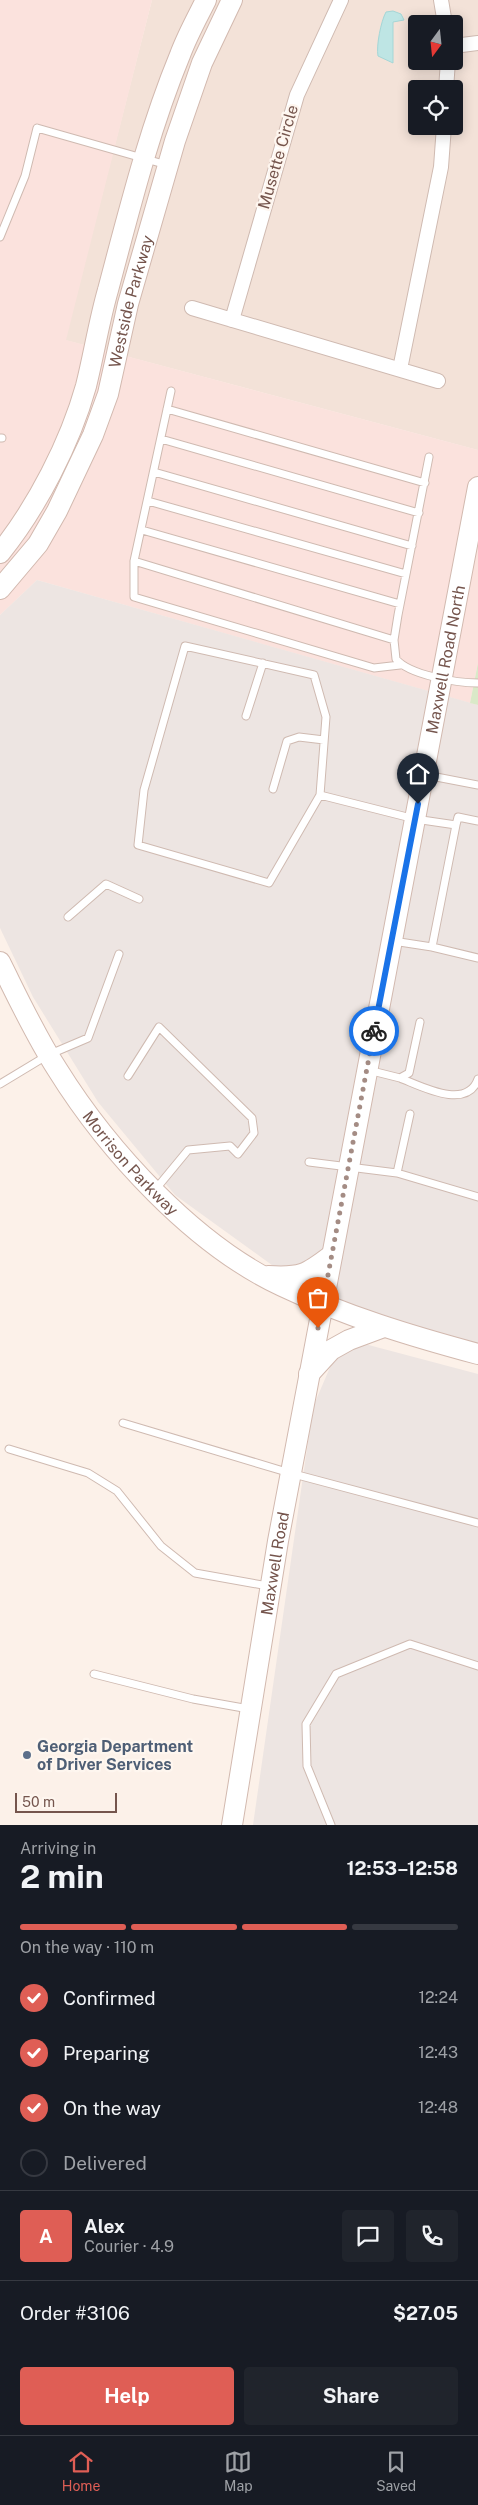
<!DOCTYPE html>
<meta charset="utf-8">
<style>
:root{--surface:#171b24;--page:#20242c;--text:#f1f3f6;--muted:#9ea1a6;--line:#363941;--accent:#df5e55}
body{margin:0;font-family:"Public Sans",sans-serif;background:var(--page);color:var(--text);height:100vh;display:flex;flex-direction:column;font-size:19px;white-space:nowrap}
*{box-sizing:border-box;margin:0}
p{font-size:16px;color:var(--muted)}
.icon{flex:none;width:28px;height:28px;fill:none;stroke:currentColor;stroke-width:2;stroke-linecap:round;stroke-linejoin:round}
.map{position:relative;height:1825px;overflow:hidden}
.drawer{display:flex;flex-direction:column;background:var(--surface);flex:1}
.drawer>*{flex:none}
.needle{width:32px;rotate:195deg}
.buttons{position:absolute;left:408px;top:15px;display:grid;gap:10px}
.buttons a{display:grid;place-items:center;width:55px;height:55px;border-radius:5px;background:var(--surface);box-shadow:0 2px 12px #0003;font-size:25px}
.scale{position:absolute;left:15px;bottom:12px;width:102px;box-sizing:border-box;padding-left:5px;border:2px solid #75554d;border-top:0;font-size:14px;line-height:18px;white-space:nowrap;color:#75554d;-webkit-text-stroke:4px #fef6ef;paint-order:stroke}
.pin{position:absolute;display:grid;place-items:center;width:42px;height:42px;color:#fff;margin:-51px -21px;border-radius:50% 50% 50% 0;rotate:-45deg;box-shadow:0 0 5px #0007}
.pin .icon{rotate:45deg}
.courier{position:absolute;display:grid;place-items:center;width:50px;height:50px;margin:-25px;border:4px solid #1a73e8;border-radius:50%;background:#fff;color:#222;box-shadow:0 1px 6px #0007}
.overview em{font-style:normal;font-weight:700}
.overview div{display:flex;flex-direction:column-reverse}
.overview{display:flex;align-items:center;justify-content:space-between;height:85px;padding:0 20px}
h1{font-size:32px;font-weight:700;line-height:38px}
.bar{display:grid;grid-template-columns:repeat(4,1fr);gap:8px 5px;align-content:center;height:60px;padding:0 20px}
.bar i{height:6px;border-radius:4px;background:var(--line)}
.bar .on{background:var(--accent)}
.bar p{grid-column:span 4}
.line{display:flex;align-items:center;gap:12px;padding:0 20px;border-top:1px solid var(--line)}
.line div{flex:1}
.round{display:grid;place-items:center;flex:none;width:52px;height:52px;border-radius:5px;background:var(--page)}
ol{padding:0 20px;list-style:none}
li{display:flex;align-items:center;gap:15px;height:55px}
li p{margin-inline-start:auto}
li .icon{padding:5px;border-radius:50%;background:var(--accent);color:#fff;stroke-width:4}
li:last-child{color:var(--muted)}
li i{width:28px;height:28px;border:2px solid var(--line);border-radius:50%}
.action{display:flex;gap:10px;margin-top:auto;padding:10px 20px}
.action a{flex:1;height:58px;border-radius:5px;background:var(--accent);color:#fff;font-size:20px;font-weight:700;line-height:58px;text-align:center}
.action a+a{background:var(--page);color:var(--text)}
.menu{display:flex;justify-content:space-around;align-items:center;height:70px;border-top:1px solid var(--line);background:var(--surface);font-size:14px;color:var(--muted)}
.menu a{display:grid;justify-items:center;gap:2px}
.menu .on{color:var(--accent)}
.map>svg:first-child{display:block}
</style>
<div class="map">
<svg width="478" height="1825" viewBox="0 0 478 1825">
<rect width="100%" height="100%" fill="#fcf1e9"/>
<path fill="#f3e2d8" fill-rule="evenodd" d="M152,0H478V450L65,340ZM416,24H454V61H416ZM416,89H454V126H416Z"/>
<path fill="#fbe2dd" d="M0,0H152L66,340L478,450V663L470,703L37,580L0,615Z"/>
<path fill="#ede5e2" d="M37,580L478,705V1361L323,1302L175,1195L98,1102L33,997L0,928V615Z
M361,1343L478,1374V1825H253L313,1407L331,1365L350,1346Z"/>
<path fill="#dae9c8" d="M478,663V705L470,703Z"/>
<path fill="#bee5e4" stroke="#a5d6d6" d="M393,11L401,14L404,20L393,22V63L378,56C376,46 381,21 386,12Z"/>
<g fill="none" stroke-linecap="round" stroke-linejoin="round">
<g stroke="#cfbab1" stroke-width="9">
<path id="lane" d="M0,237L25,176L37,128L167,165
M171,391L134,561L394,640
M167,409L425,483
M0,438H2
M161,439L419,513
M429,457L398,615L394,640L396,659C409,675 457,683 478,683
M154,472L412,546
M148,501L406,574
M142,530L400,604
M134,561V597L374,668L400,665
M246,716L263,663
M426,775L478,785
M273,789L287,741L299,737L324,740
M320,795L326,717L314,675L185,646L144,790L138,845L269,883L320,795L415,819L456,825L458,817L478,821
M456,825L432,947L478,958
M68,917L106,884L139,899
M393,941L432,947
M368,1070L400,1078L409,1073L420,1022
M128,1076L159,1027L252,1118L254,1133L238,1154L230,1146L188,1150L155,1190
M400,1078C421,1086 467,1111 478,1079
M0,1084L48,1055L88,1038L119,954
M309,1162L397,1173L478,1197
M397,1173L410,1114
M123,1423L290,1473L478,1523
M9,1449L88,1473L117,1491L161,1546L195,1573L268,1586
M94,1674L193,1699L249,1709
M331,1825L307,1766L306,1724L336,1674L410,1644L478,1666"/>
</g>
<g stroke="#cfbab1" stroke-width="16">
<path id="street" d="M441,0L445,24
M454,46L478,43
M446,89L448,61
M192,308L438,381
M232,320L297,95L341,0
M400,369L441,167L444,126"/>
</g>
<g stroke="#d2b9af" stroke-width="22">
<g id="secondary">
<path d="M0,553C37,507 70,443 86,386C94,354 99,321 108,290C129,211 149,130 180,55C187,36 197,18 206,0"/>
<path id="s1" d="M0,589L38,544L57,511L93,435L108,394L128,304L175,141L202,63L232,0"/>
<path id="s2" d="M0,962C18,998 35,1035 57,1069C108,1151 194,1245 282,1286C345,1316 411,1336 478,1354"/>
<path d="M268,1276C301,1278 306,1275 332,1255"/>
<path d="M309,1374L331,1350L349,1340L384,1327"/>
<path id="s3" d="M232,1825L278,1541L478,487"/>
</g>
</g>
<use href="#lane" stroke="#fff" stroke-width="7"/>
<use href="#street" stroke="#fff" stroke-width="14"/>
<use href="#secondary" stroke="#fff" stroke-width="20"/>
</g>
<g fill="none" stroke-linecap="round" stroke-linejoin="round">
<path stroke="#a48c84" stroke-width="5" stroke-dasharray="0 9" d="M318,1328L374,1031"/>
<path stroke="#1a73e8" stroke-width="6" d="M374,1031L418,804"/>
</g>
<circle fill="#5c6f8a" stroke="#fef6ef" stroke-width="2" cx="27" cy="1755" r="5"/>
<g text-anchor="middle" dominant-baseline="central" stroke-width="4.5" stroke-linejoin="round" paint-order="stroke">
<g font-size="16" fill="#75554d" stroke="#fef6ef">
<text transform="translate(278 157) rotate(-74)">Musette Circle</text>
<text stroke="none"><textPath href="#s1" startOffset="320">Westside Parkway</textPath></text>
<text stroke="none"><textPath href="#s3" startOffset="1185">Maxwell Road North</textPath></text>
<text stroke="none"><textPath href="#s2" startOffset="241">Morrison Parkway</textPath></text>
<text stroke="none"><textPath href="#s3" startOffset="265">Maxwell Road</textPath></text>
</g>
<g font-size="16" font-weight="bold" fill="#4e5e75" stroke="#fef6ef" text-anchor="start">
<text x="37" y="1746">Georgia Department<tspan x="37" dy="18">of Driver Services</tspan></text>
</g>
</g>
</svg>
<div class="buttons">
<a><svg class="needle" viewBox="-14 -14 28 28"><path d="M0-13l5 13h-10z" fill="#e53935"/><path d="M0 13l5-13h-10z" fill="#9ea1a6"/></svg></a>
<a><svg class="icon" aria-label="locate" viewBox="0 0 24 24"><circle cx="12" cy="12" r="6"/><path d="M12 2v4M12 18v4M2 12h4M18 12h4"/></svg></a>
</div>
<div class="scale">50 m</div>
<div class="pin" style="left:318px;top:1328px;background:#ea580c"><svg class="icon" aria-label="bag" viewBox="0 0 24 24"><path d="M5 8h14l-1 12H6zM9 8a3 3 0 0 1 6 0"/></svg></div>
<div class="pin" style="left:418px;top:804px;background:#1f2937"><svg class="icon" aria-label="home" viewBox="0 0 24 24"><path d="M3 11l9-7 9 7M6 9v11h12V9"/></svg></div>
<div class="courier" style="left:374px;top:1031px"><svg class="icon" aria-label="bike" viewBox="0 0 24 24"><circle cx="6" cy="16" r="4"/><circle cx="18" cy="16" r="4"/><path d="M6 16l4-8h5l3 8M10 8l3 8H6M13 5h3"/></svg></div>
</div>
<section class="drawer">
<div class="overview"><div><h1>2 min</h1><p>Arriving in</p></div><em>12:53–12:58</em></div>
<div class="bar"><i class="on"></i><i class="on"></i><i class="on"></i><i></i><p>On the way · 110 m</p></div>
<ol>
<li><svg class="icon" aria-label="check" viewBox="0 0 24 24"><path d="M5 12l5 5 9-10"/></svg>Confirmed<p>12:24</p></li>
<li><svg class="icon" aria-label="check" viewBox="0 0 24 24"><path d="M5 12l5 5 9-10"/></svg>Preparing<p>12:43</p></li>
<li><svg class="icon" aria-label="check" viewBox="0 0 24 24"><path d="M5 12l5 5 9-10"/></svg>On the way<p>12:48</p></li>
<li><i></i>Delivered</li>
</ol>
<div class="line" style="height:90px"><b class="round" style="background:var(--accent);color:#fff">A</b><div><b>Alex</b><p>Courier · 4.9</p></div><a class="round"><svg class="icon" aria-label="chat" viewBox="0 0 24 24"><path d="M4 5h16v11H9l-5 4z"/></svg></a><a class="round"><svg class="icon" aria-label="phone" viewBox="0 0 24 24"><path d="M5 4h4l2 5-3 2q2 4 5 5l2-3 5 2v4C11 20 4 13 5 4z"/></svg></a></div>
<div class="line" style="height:65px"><div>Order #3106</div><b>$27.05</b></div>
<div class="action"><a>Help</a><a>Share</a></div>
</section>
<nav class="menu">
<a class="on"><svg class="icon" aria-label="home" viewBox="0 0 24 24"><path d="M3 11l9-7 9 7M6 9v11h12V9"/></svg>Home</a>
<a><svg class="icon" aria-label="map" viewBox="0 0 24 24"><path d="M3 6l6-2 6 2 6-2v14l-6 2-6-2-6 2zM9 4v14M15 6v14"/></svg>Map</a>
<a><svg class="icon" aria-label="saved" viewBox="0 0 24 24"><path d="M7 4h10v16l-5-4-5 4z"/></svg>Saved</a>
</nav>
